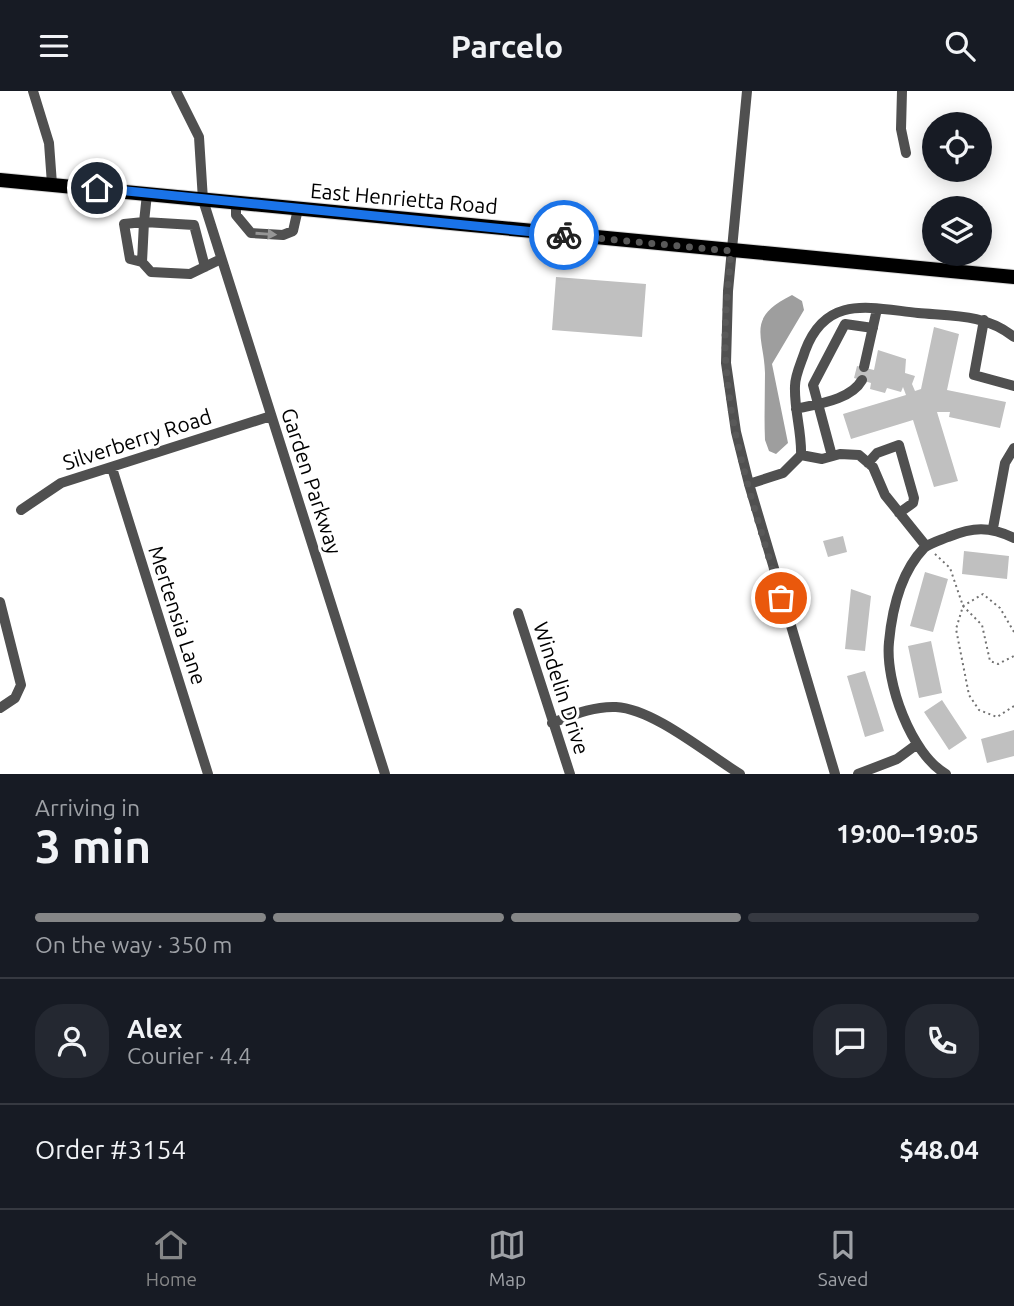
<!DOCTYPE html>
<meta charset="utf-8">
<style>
:root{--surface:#171b24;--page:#242831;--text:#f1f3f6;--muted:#9ea1a6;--line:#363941;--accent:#858687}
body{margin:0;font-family:Ubuntu,sans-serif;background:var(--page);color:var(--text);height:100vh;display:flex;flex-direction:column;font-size:26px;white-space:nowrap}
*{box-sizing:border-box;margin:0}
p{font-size:23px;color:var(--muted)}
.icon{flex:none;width:38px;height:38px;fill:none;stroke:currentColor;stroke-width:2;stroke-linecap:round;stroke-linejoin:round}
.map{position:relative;height:683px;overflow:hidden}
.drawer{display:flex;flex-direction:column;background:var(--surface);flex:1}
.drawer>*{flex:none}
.controls{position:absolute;left:922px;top:21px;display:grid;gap:14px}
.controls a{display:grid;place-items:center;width:70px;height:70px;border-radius:50%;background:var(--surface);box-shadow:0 4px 18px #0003;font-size:35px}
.pin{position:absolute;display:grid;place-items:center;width:60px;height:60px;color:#fff;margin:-30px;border:4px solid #fff;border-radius:50%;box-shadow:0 2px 7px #0007}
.courier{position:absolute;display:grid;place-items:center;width:70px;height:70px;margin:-35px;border:5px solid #1a73e8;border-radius:50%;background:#fff;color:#222;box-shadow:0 2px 9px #0007}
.head em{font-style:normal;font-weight:700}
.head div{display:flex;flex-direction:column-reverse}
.head{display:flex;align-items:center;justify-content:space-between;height:119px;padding:0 35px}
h1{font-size:46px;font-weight:700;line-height:52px}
.bar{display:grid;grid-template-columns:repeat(4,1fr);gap:10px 7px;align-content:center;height:84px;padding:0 35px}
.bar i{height:9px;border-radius:5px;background:var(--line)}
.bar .current{background:var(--accent)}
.bar p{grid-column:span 4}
.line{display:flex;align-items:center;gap:18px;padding:0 35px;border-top:2px solid var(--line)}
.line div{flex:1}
.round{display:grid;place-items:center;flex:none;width:74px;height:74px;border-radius:28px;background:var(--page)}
header{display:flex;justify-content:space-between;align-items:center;height:91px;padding:0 35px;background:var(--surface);font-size:32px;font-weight:700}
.menu{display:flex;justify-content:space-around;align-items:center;height:98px;border-top:2px solid var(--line);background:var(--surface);font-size:19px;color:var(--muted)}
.menu a{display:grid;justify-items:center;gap:4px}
.menu .current{color:var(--accent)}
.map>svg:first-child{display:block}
</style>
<header><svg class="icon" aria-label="menu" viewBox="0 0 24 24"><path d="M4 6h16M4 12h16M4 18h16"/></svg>Parcelo<svg class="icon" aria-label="search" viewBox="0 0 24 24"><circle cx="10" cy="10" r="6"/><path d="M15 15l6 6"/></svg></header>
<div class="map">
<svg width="1014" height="683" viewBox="0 0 1014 683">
<rect width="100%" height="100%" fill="#fff"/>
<path fill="#9e9e9e" d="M792,204L802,210L804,219L772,273L788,352L776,363L769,360L765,349C764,326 765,304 765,282C764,245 745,227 792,204Z"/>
<path fill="#c0c0c0" d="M556,186L646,193L642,246L552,239Z
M934,236L959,243L947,299L1006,311L1000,337L949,326L950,321H937L958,390L934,396L913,329L851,348L843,323L906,304L903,296L901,301L887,297L885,302L870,298L871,292L854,287L857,275L874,279L878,259L906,268L905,282L915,285L912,293L915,300L921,298Z
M843,445L847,461L828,466L823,450Z
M964,460L1009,465L1007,488L962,483Z
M925,481L948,488L933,541L910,535Z
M851,498L871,505L865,560L845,558Z
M931,550L942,602L919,607L908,555Z
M865,580L884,640L865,646L847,585Z
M942,609L967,647L949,659L924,621Z
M1014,639V665L987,672L981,648Z"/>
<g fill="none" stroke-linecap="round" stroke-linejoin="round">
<g stroke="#dbdbdb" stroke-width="16">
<path id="major" d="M0,89L1014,186"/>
</g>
<path stroke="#727272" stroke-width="2" stroke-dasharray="2 3.5" stroke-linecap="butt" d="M935,463L950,477L963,515L982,534L990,570L998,573L1014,565
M1014,541L1000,517L983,503L963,515L956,538L969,604L979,619L997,626L1014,615"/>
<path stroke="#505050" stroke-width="10" d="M33,0L49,52L52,93
M176,0L199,46L203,109L385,683
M747,0L728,200L726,272L736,341L749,393L835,683
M902,0L901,38L906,62
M147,103L144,131L124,133L130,168L142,171L151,181L190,183L221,168
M236,112V124L251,142L283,144L293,140L298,118
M142,171L144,131L194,134L205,176
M984,229L974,284L1014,295
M864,276L877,218
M796,318C817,313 851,309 862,289
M801,364L822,368L840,363L859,364L873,376L885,404L926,455
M832,365L813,294L845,233L873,237
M868,372L877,362L899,354L914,407L913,412L899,422
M112,377L208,683
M749,393L783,382L801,364C802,341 794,319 795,295C795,284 802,270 805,260C826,203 870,217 918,222C952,225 986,223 1014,246
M21,419L61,392L271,325
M993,437L1005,372L1014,357
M0,511L21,594L15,607L0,617
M518,522L570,683
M552,632C573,624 593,615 616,616C654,618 707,663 740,683
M858,683L897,668L916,654
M946,683C911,663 885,591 889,551C892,519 901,481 924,457C930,452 941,449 948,446C973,436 989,435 1014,447"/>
<use href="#major" stroke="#000" stroke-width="14"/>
</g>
<defs><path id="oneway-solid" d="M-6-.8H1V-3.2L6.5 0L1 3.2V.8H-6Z" transform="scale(1.75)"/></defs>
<use fill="#969696" href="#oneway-solid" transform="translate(266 143) rotate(4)"/>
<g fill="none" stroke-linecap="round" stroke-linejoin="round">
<path stroke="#595959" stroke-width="7" stroke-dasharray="0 12.6" d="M564,144L731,160C728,197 723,236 726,273C731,352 759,431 781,507"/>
<path stroke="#1a73e8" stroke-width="9" d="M97,97L564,144"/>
</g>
<g text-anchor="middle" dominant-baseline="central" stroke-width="6" stroke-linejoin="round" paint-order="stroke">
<g font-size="21" fill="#000" stroke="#fff">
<text transform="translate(404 107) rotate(5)">East Henrietta Road</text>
<text transform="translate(137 348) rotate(-18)">Silverberry Road</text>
<text transform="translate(312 390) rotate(72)">Garden Parkway</text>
<text transform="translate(178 524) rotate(72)">Mertensia Lane</text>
<text transform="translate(562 597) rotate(72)">Windelin Drive</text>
</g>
</g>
</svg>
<div class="controls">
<a><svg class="icon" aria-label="locate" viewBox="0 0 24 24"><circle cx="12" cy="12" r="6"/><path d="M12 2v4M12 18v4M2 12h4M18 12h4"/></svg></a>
<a><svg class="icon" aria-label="layers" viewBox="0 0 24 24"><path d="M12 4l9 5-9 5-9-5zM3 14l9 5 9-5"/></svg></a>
</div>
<div class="pin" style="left:781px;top:507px;background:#ea580c"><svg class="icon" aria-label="bag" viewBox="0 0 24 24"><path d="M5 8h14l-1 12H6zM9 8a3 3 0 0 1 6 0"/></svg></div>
<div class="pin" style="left:97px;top:97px;background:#1f2937"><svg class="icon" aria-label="home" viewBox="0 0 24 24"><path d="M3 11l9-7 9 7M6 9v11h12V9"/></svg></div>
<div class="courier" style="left:564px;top:144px"><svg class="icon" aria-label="bike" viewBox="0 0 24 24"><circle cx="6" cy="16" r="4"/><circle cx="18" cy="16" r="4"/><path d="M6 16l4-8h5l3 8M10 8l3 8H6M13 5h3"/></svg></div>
</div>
<section class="drawer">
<div class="head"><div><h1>3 min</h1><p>Arriving in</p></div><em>19:00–19:05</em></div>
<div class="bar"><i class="current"></i><i class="current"></i><i class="current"></i><i></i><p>On the way · 350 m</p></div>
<div class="line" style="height:126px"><a class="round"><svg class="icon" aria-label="person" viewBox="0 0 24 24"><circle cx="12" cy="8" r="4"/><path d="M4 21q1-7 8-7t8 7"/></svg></a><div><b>Alex</b><p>Courier · 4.4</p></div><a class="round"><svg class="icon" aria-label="chat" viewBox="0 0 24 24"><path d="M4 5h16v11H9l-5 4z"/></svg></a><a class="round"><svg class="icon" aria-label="phone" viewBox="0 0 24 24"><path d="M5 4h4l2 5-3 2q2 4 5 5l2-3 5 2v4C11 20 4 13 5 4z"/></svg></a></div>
<div class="line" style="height:91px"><div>Order #3154</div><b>$48.04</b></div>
</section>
<nav class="menu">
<a class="current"><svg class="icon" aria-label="home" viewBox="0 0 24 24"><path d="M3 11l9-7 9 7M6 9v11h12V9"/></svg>Home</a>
<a><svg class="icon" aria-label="map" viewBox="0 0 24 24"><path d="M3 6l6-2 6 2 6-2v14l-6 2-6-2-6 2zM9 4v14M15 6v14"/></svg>Map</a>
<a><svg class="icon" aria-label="saved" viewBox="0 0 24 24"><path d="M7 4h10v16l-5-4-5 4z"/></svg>Saved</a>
</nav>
